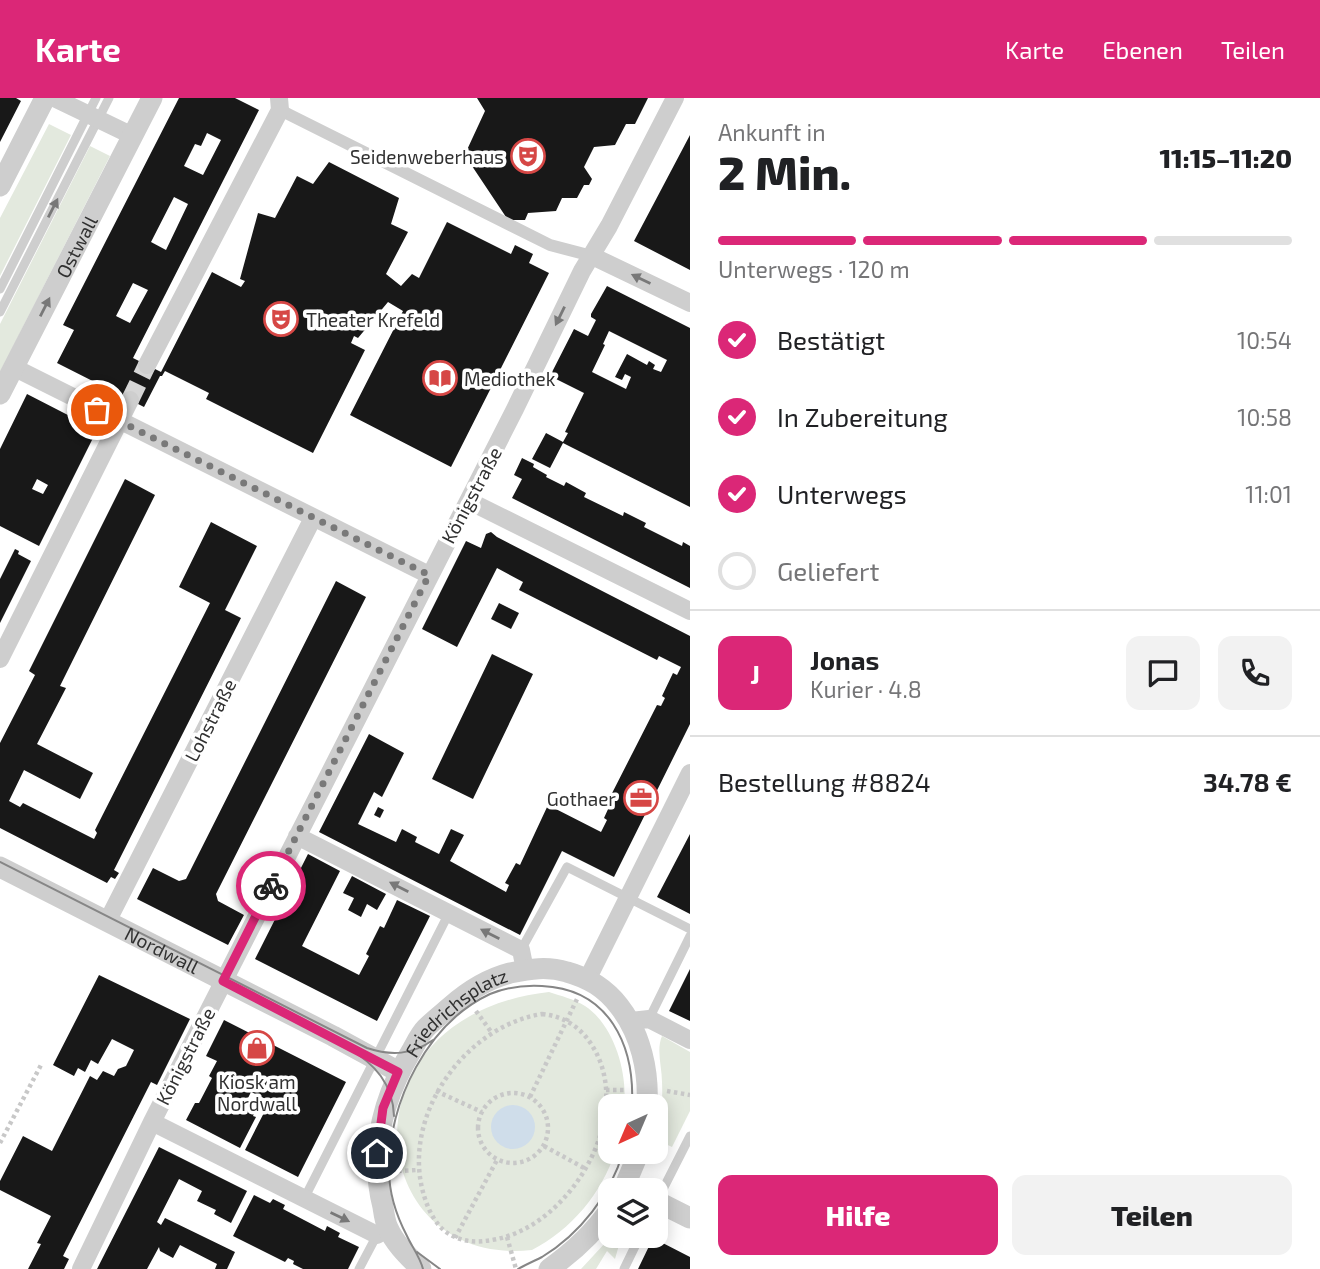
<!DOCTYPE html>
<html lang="de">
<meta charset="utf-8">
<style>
:root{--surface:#fff;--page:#f2f2f2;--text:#202124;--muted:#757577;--line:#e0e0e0;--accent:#db2777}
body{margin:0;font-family:"Exo 2",sans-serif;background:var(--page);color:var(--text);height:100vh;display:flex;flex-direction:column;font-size:26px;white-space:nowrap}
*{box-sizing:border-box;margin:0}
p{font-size:23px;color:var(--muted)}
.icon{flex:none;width:38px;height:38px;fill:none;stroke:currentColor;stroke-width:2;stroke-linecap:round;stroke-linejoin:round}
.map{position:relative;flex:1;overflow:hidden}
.panel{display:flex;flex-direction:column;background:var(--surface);width:630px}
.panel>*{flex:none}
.needle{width:46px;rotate:224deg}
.controls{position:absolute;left:598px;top:996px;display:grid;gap:14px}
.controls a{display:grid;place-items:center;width:70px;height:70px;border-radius:14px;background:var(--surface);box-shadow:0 4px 18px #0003;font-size:35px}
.pin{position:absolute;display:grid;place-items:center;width:60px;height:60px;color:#fff;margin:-30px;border:4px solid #fff;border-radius:50%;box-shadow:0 2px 7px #0007}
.courier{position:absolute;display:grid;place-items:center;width:70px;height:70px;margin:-35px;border:5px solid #db2777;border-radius:50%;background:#fff;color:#222;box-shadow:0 2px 9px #0007}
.head em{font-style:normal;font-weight:800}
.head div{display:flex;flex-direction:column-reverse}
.head{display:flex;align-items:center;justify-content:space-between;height:119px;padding:0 28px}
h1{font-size:46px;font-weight:800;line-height:52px}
.bar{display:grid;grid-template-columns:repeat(4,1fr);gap:10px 7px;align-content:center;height:84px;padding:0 28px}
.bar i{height:9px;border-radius:5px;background:var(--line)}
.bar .current{background:var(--accent)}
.bar p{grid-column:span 4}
.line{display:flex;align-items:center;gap:18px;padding:0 28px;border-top:2px solid var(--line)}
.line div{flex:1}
.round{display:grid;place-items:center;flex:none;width:74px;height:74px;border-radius:14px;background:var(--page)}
ol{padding:0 28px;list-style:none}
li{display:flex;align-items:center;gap:21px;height:77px}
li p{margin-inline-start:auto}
li .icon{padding:7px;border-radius:50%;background:var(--accent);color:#fff;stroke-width:4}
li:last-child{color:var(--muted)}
li i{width:38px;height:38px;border:4px solid var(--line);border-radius:50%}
.primary-button{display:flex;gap:14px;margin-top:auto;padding:14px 28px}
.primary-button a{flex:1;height:80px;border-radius:14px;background:var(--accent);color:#fff;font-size:28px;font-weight:800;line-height:80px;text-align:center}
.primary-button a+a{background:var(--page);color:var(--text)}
header{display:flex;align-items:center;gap:42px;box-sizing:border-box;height:98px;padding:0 35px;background:var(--accent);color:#fff}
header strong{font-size:33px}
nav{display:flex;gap:38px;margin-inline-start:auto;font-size:24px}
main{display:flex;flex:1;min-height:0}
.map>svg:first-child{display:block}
</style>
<header>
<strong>Karte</strong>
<nav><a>Karte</a><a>Ebenen</a><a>Teilen</a></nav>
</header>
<main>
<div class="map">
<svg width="690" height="1171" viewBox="0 0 690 1171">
<rect width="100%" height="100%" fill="#fff"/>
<path fill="#e3e9de" d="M49,26L71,37L0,178V120Z
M90,48L110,58L0,274V226Z
M549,894C561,898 574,901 585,908C614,927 628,975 624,1008H611V1054H615C602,1095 571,1132 532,1152C363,1171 336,918 549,894Z
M662,938L690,954V1013L672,1049L657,1042C661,1022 663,1004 662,984C662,969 656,952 662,938Z
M613,1142L619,1147L615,1161L607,1153L596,1171H581L606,1144Z"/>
<path fill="#cfddea" d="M491 1029a22 22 0 1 1 44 0a22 22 0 1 1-44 0Z"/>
<path fill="#181818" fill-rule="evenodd" d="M0,0H16L21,3L0,44Z
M179,0H235L259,12L133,260L161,274L212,174L241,189L245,183L240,181L258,115L275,120L297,78L313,86L329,64L399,100L391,126L408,134L386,176L401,188L412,176L419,180L447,124L511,156L515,147L533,156L529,165L549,175L451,369L350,317L403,213L388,204L358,240L354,238L351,245L365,252L313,355L206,301L209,295L165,273L162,278H160L144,309L57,265L74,232L63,227ZM207,35L221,42L203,77L184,68L195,46L201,48ZM174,99L188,106L166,152L151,144ZM133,185L148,192L130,225L116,218Z
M477,0H648L635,26H626L615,47L594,49L584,69L592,81L589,87H584L577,100H562L556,113L528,115L525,122H508L468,62L466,54L485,13Z
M690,37V172L634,143Z
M607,188L690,230V409L563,345L550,370L532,361L546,335L563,344L568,335L565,334L584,295L550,278L574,231L588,238L596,222L591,219V216ZM609,233L667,262L661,274L653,271L655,267L649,263L647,267L627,256L615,279L622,282L625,276L631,279L626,291L592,274L605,247L603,246Z
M27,296L97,332L39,448L0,428V351ZM37,381L48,387L43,396L32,391Z
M522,360L534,366L533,369L547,377L546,379L564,388L566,384L586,395L584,399L623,418L624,414L646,425L644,429L682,448L683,444L690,448V490L512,400L522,381L514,377Z
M125,381L155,397L60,588L66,590L37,646L93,675L80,701L24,672L9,703L20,709L23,705L94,741L97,735L95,732L210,505L179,489L211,424L257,448L225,512L241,520L114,772L119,775L115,781L111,779L107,785L0,730V645L35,577L29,573Z
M491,434L497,439L690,538V626L614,779L562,753L520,837L319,734L369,636L404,655L382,699L374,694L358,726L396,744L402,731L417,739L415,744L439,756L451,731L464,737L450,763L506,794L509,787L505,785L516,765L520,767L548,707L601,734L607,722L604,720L609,709L606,707L657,607L661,608L665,600L662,598L673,575L677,577L681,569L659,558L657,562L519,492L523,484L497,470L457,549L422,531L466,443L481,450L486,436Z
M15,451L19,453L18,456L31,463L0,525V481Z
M336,483L366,499L216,796L218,803L244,817L228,847L137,801L153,770L179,783L186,781Z
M499,505L519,515L511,531L491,521Z
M492,556L533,576L473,701L432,681Z
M378,709L384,712L380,720L374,717Z
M690,736V816L657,799Z
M308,756L340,773L302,848L359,877L369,858L366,856L380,828L384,830L397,802L430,818L377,923L255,861Z
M352,778L386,796L377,812L367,806L361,819L348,812L354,800L343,795Z
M690,871V923L669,913Z
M99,877L190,921L157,987L151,984L63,1158L69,1161L64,1171H28L41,1146L37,1145L51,1118L0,1092V1083L23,1038L52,1053L90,978L97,982L103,973L114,978L118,971L126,968L134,952L112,941L98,966L91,962L85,974L78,970L74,978L53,967Z
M224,922L346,984L298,1079L245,1052L270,1003L251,994L246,1004L257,1009L253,1018L256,1019L240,1050L186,1022L195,1005H199L212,980L209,978L217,963L206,958Z
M159,1049L247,1093L231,1125L214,1116L216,1112L197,1103L202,1093L179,1081L157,1124L161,1127L165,1120L235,1154L227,1171H215L217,1166L180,1147L173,1160L160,1153L159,1149L147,1171H97Z
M254,1097L270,1105L273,1101L285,1107L283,1111L325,1133L327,1128L340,1135L338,1139L359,1149L348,1171H303L293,1166L294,1163L288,1160L285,1164L233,1138Z
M653,1140L690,1159V1171H638Z"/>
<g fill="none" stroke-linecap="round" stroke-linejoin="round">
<path stroke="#d6d6d6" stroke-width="18" stroke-dasharray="18 9" stroke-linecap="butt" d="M130,302L147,267"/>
<path stroke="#c8c8c8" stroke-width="4.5" stroke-dasharray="3.5 3.5" stroke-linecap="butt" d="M476,913L492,935
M542,916C564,918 582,930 593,949C635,1018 571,1126 497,1141C478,1145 462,1145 446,1134C434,1125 427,1109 423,1094C402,1017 465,928 542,916Z
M606,992H627
M436,993L482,1014
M667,993L690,997
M478 1030a35 35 0 1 1 70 0a35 35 0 1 1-70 0Z
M530,999L578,899
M0,1045L41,967
M544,1048L586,1071
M398,1073L418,1072
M507,1139L516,1171
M455,1140L497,1062"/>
<path stroke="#cecece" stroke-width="9" d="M0,191L96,0
M0,214L109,0
M521,852L567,769L690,831
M649,921L690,838
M304,1101L449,815
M656,1105L690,1038
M359,1171L377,1137
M624,1171L640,1138"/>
<path stroke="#cecece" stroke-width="12" d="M280,12L550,147L592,158"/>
<path stroke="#cecece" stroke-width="18" d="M54,0L133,38
M592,158L690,205
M147,267L280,12L279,0
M13,269L429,477
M469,403L690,513
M0,561L130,302
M297,738L521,852L525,872
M107,824L313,420
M588,880L690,675
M631,923L649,921L690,942
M152,1024L377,1137L388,1130
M81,1171L152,1024L515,311L582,173L609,128L675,0"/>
<g stroke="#cecece" stroke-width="21">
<path d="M0,88L45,0"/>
<path id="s1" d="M0,296L152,0"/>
<path id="s2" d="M0,769L333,938L399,974"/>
<path d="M623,1092L639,1054"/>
<path d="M656,1103L690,1120"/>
<path id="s3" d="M421,1171C409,1159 395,1146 388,1130C385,1124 384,1116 383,1109C369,1053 382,1001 412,952C416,945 420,936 426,930C434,922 442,916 450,909C468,893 487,881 510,875C530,871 547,868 567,874C589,880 605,890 619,908C641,936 649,973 647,1008"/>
<path d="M549,1171C573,1154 594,1135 611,1110"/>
</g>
<path stroke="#868686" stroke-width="2" d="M0,764L367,950C391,958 412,957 433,942
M348,950C375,966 393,986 394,1018
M417,1154L440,1171
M423,1171C420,1159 412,1149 407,1138C396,1117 389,1095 389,1072C388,1004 428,925 490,896C507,889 524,887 542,888C609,891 635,947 632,1008
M518,1171C525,1167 534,1163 542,1159C580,1136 611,1096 623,1054"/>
</g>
<defs><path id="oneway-solid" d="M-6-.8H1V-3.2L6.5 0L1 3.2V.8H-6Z" transform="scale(1.75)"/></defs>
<g fill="#787878">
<use href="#oneway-solid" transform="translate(53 110) rotate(-63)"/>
<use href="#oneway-solid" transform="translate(641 181) rotate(-154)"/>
<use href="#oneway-solid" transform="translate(45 209) rotate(-63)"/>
<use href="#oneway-solid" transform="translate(560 218) rotate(116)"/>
<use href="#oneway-solid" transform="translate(399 789) rotate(-153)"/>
<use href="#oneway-solid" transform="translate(490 836) rotate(-153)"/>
<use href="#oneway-solid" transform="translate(340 1119) rotate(26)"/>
</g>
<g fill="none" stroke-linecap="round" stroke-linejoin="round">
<path stroke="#797979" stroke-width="7" stroke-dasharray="0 12.6" d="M97,312L429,477L271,788"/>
<path stroke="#db2777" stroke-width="9" d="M271,788L223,883L398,974L383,1010L377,1055"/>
</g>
<defs>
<g id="theatre-ring" transform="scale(1.75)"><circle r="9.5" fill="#fff" stroke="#d64745" stroke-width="1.5"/><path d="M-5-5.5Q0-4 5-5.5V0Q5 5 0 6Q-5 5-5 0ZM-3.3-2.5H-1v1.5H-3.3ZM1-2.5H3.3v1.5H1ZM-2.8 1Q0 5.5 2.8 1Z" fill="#d64745"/></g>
<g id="library-ring" transform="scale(1.75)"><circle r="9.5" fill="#fff" stroke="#d64745" stroke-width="1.5"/><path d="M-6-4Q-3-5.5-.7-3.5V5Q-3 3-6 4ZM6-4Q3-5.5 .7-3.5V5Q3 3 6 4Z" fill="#d64745"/></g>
<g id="office-ring" transform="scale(1.75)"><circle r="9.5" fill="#fff" stroke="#d64745" stroke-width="1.5"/><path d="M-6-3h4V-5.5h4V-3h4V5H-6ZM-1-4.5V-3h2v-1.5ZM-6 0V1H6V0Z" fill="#d64745"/></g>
<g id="shop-ring" transform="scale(1.75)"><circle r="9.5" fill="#fff" stroke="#d64745" stroke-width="1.5"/><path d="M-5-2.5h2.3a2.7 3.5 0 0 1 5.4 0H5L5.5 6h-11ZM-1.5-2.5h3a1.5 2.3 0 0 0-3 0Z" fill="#d64745"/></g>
</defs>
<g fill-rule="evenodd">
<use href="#theatre-ring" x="528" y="58"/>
<use href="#theatre-ring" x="281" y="221"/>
<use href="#library-ring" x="440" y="280"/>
<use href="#office-ring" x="641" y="700"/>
<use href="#shop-ring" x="257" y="950"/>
</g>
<g text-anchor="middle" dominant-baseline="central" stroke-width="7" stroke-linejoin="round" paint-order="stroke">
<g font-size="19" fill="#313131" stroke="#fff" text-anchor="end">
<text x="504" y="58">Seidenweberhaus</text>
<text x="306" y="221" text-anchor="start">Theater Krefeld</text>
<text x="464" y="280" text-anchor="start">Mediothek</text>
<text x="616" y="700">Gothaer</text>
<text x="257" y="983" text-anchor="middle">Kiosk am<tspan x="257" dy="22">Nordwall</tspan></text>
</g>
<g font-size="19" fill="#313131" stroke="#fff">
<text stroke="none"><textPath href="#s1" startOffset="166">Ostwall</textPath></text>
<text transform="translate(471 397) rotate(-62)">Königstraße</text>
<text transform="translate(210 622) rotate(-63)">Lohstraße</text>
<text stroke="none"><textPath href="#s2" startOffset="182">Nordwall</textPath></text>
<text stroke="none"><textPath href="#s3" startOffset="298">Friedrichsplatz</textPath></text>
<text transform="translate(185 958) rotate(-63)">Königstraße</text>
</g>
</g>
</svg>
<div class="controls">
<a><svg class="needle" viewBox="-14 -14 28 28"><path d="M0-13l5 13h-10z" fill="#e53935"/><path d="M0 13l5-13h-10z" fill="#757577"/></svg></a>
<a><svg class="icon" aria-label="layers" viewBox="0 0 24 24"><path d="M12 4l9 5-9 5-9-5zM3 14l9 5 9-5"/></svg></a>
</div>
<div class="pin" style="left:97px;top:312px;background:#ea580c"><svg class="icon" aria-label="bag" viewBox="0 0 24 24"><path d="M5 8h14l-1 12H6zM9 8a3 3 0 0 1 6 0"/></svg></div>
<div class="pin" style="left:377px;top:1055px;background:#1f2937"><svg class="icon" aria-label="home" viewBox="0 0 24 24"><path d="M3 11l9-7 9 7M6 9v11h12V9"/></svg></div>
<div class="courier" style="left:271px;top:788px"><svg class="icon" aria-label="bike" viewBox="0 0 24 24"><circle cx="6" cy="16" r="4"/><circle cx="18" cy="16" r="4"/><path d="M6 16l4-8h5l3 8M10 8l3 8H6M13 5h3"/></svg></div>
</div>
<section class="panel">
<div class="head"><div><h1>2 Min.</h1><p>Ankunft in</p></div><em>11:15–11:20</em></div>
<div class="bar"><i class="current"></i><i class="current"></i><i class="current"></i><i></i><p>Unterwegs · 120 m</p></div>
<ol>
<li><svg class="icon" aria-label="check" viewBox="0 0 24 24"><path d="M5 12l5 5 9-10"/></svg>Bestätigt<p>10:54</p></li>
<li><svg class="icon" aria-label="check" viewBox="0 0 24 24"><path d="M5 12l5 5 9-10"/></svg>In Zubereitung<p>10:58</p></li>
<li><svg class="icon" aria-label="check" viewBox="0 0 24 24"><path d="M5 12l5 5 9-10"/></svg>Unterwegs<p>11:01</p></li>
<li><i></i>Geliefert</li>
</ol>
<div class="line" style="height:126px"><b class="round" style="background:var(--accent);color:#fff">J</b><div><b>Jonas</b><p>Kurier · 4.8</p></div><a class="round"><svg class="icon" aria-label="chat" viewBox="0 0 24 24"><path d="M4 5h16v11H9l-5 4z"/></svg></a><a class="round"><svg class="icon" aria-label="phone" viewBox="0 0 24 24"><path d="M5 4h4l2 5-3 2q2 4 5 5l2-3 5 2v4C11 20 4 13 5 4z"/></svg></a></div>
<div class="line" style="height:91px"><div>Bestellung #8824</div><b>34.78 €</b></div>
<div class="primary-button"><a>Hilfe</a><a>Teilen</a></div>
</section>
</main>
